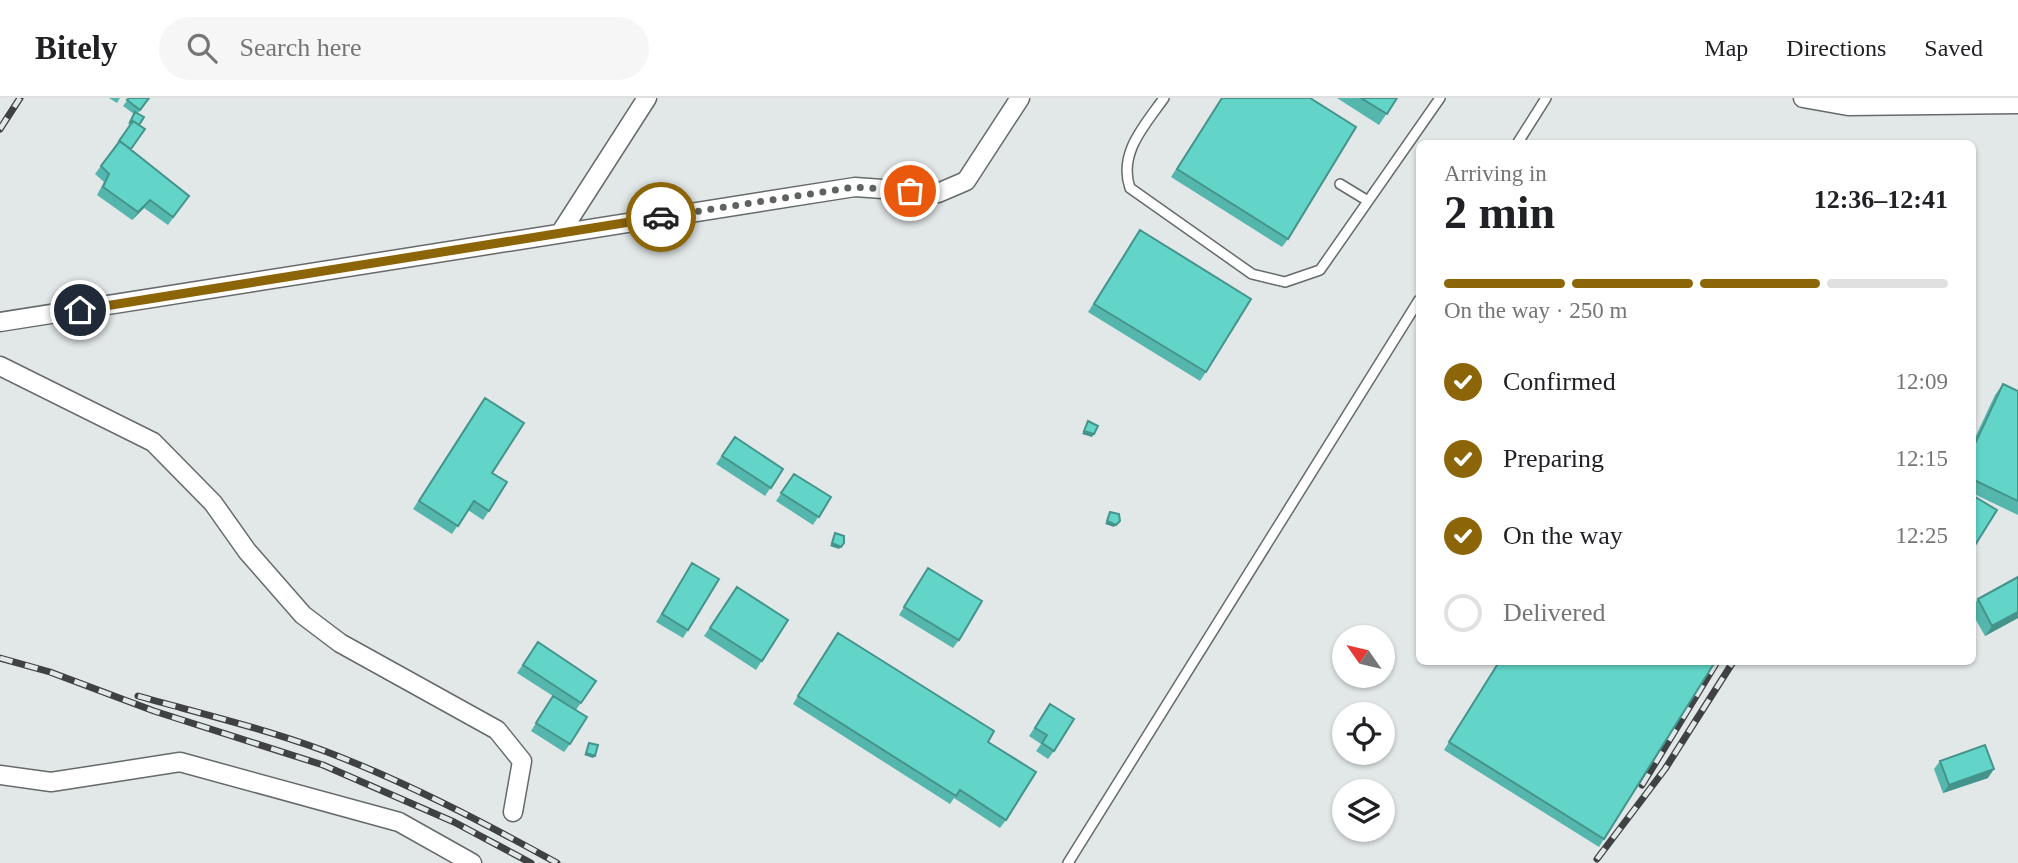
<!DOCTYPE html>
<meta charset="utf-8">
<style>
:root{--surface:#fff;--page:#f6f6f6;--text:#202124;--muted:#757577;--line:#e0e0e0;--accent:#8d6509}
body{margin:0;font-family:"Times New Roman",serif;background:var(--page);color:var(--text);height:100vh;display:flex;flex-direction:column;font-size:26px;white-space:nowrap}
*{box-sizing:border-box;margin:0}
p{font-size:23px;color:var(--muted)}
.icon{flex:none;width:38px;height:38px;fill:none;stroke:currentColor;stroke-width:2;stroke-linecap:round;stroke-linejoin:round}
.map{position:relative;flex:1;overflow:hidden}
.panel{position:absolute;left:1416px;top:42px;width:560px;height:525px;display:flex;flex-direction:column;background:var(--surface);border-radius:10px;box-shadow:0 2px 5px #0004}
.panel>*{flex:none}
.needle{width:46px;rotate:304deg}
.controls{position:absolute;left:1332px;top:527px;display:grid;gap:14px}
.controls a{display:grid;place-items:center;width:63px;height:63px;border-radius:50%;background:var(--surface);box-shadow:0 2px 5px #0004;font-size:35px}
.pin{position:absolute;display:grid;place-items:center;width:60px;height:60px;color:#fff;margin:-30px;border:4px solid #fff;border-radius:50%;box-shadow:0 2px 7px #0007}
.courier{position:absolute;display:grid;place-items:center;width:70px;height:70px;margin:-35px;border:5px solid #8d6509;border-radius:50%;background:#fff;color:#222;box-shadow:0 2px 9px #0007}
.head em{font-style:normal;font-weight:800}
.head div{display:flex;flex-direction:column-reverse}
.head{display:flex;align-items:center;justify-content:space-between;height:119px;padding:0 28px}
h1{font-size:46px;font-weight:800;line-height:52px}
.bar{display:grid;grid-template-columns:repeat(4,1fr);gap:10px 7px;align-content:center;height:84px;padding:0 28px}
.bar i{height:9px;border-radius:5px;background:var(--line)}
.bar .selected{background:var(--accent)}
.bar p{grid-column:span 4}
ol{padding:0 28px;list-style:none}
li{display:flex;align-items:center;gap:21px;height:77px}
li p{margin-inline-start:auto}
li .icon{padding:7px;border-radius:50%;background:var(--accent);color:#fff;stroke-width:4}
li:last-child{color:var(--muted)}
li i{width:38px;height:38px;border:4px solid var(--line);border-radius:50%}
header{display:flex;align-items:center;gap:42px;box-sizing:border-box;height:98px;padding:0 35px;background:var(--surface);border-bottom:2px solid var(--line)}
header strong{font-size:33px}
nav{display:flex;gap:38px;margin-inline-start:auto;font-size:24px}
.search{width:490px;height:63px;background:var(--page);display:flex;align-items:center;gap:18px;box-sizing:border-box;padding:0 24px;border-radius:38px;color:var(--muted);font-size:26px}
.map>svg:first-child{display:block}
</style>
<header>
<strong>Bitely</strong>
<div class="search"><svg class="icon" aria-label="search" viewBox="0 0 24 24"><circle cx="10" cy="10" r="6"/><path d="M15 15l6 6"/></svg>Search here</div>
<nav><a>Map</a><a>Directions</a><a>Saved</a></nav>
</header>
<div class="map">
<svg width="2018" height="765" viewBox="0 0 2018 765">
<rect width="100%" height="100%" fill="#e2e7e8"/>
<g fill="none" stroke-linecap="round" stroke-linejoin="round">
<g stroke="#666a6b" stroke-width="12">
<path id="service" d="M1164,0C1145,27 1118,55 1130,90L1252,176L1285,184L1320,172L1440,0
M1517,46L1546,0
M1340,86L1368,103
M1068,765L1419,202"/>
</g>
<g stroke="#666a6b" stroke-width="21">
<path id="minor" d="M1803,0L1848,8L2018,6
M561,134L647,0
M0,224L855,89L938,95L966,83L1020,0
M0,268L153,344L213,405L247,453L303,517L340,545L497,632L522,663L513,714
M0,677L51,684L180,664L399,724L472,765"/>
</g>
<use href="#service" stroke="#fff" stroke-width="9"/>
<use href="#minor" stroke="#fff" stroke-width="18"/>
<g stroke="#3f4142" stroke-width="7">
<path id="rail" d="M0,31L20,0
M0,560L50,574L154,613L323,667L454,724L531,765
M138,598C199,615 262,630 322,652C404,683 481,723 557,765
M1642,687L1717,564
M1597,761L1665,671L1733,564"/>
</g>
<use href="#rail" stroke="#e2e7e8" stroke-width="4.5" stroke-dasharray="13" stroke-linecap="butt"/>
</g>
<path fill="#54b6ac" d="M109,0H120L117,5Z
M129,0H149L138,15L139,27L131,52L189,98L168,127L144,110L132,122L97,97L104,84L95,76L130,27L128,26L134,16L123,8Z
M1222,0L1288,141L1282,149L1171,79Z
M1337,0H1397L1379,27Z
M1140,132L1206,274L1200,283L1088,214Z
M2003,286L2018,293V417L1972,395V346L1995,297Z
M479,308L489,413L483,422L468,412L452,436L413,411Z
M735,339L783,371L765,398L716,366Z
M794,376L831,399L813,427L776,403Z
M692,465L688,532L683,540L656,524Z
M928,470L959,542L953,550L899,517Z
M737,489L788,522L756,572L704,538Z
M1978,501L2018,520L1985,538L1972,515V509Z
M832,543L988,644L1006,722L1000,730L954,700L950,706L793,606Z
M538,544L596,583L576,612L570,646L564,654L531,633L553,598L517,575Z
M1498,564H1715L1599,749L1444,652Z
M1050,606L1054,653L1048,661L1036,653L1041,646L1029,638Z
M1940,663L1988,680L1943,695L1934,671Z"/>
<path fill="#45948c" d="M150,102L144,110L132,122L138,114Z
M1084,333L1094,336L1092,339L1082,336Z
M1107,423H1120L1114,429L1105,426Z
M832,445H844L839,451L830,448Z
M2018,514V520L1985,538L1992,528Z
M586,655L595,658L593,660L584,657Z
M1994,671L1988,680L1943,695L1949,687Z"/>
<path fill="#62d4c8" stroke="#45948c" stroke-width="2" d="M129,0H149L140,12L127,2Z
M1222,0H1310L1356,29L1288,141L1177,71Z
M1361,0H1397L1387,16Z
M135,14L144,19L139,27L133,23L132,25L130,24Z
M133,23L145,31L131,51L119,43Z
M120,43L189,98L173,119L150,102L138,114L103,89L109,76L101,68Z
M1140,132L1251,201L1206,274L1094,206Z
M2003,286L2018,293V403L1972,381V352Z
M485,300L524,325L492,375L507,384L489,413L474,403L458,428L419,403Z
M1088,323L1098,328L1094,336L1084,333Z
M735,339L783,371L771,390L722,358Z
M794,376L831,399L819,419L781,395Z
M1972,397L1997,412L1972,452Z
M1110,414L1119,416L1120,423L1116,427L1107,423Z
M835,435L844,438V445L841,449L832,445Z
M692,465L719,481L688,532L662,516Z
M928,470L982,503L959,542L904,509Z
M2018,479V514L1992,528L1978,501Z
M737,489L788,522L762,563L710,530Z
M838,535L994,633L988,644L1036,674L1006,722L960,692L956,698L798,598Z
M538,544L596,583L581,605L523,567Z
M1499,564H1715L1604,741L1449,644Z
M553,598L587,619L570,646L536,625Z
M1050,606L1074,621L1054,653L1042,645L1047,637L1035,630Z
M589,645L598,647L595,658L586,655Z
M1985,647L1994,671L1949,687L1940,663Z"/>
<g fill="none" stroke-linecap="round" stroke-linejoin="round">
<path stroke="#5f6263" stroke-width="7" stroke-dasharray="0 12.6" d="M661,119L855,89L910,93"/>
<path stroke="#8d6509" stroke-width="9" d="M80,212L661,119"/>
</g>
</svg>
<div class="controls">
<a><svg class="needle" viewBox="-14 -14 28 28"><path d="M0-13l5 13h-10z" fill="#e53935"/><path d="M0 13l5-13h-10z" fill="#757577"/></svg></a>
<a><svg class="icon" aria-label="locate" viewBox="0 0 24 24"><circle cx="12" cy="12" r="6"/><path d="M12 2v4M12 18v4M2 12h4M18 12h4"/></svg></a>
<a><svg class="icon" aria-label="layers" viewBox="0 0 24 24"><path d="M12 4l9 5-9 5-9-5zM3 14l9 5 9-5"/></svg></a>
</div>
<div class="pin" style="left:910px;top:93px;background:#ea580c"><svg class="icon" aria-label="bag" viewBox="0 0 24 24"><path d="M5 8h14l-1 12H6zM9 8a3 3 0 0 1 6 0"/></svg></div>
<div class="pin" style="left:80px;top:212px;background:#1f2937"><svg class="icon" aria-label="home" viewBox="0 0 24 24"><path d="M3 11l9-7 9 7M6 9v11h12V9"/></svg></div>
<div class="courier" style="left:661px;top:119px"><svg class="icon" aria-label="car" viewBox="0 0 24 24"><path d="M5 17H2v-5l4-1 3-4h7l3 4 3 1v5h-3M9 17h6M6 11h13"/><circle cx="7" cy="17" r="2"/><circle cx="17" cy="17" r="2"/></svg></div>
<section class="panel">
<div class="head"><div><h1>2 min</h1><p>Arriving in</p></div><em>12:36–12:41</em></div>
<div class="bar"><i class="selected"></i><i class="selected"></i><i class="selected"></i><i></i><p>On the way · 250 m</p></div>
<ol>
<li><svg class="icon" aria-label="check" viewBox="0 0 24 24"><path d="M5 12l5 5 9-10"/></svg>Confirmed<p>12:09</p></li>
<li><svg class="icon" aria-label="check" viewBox="0 0 24 24"><path d="M5 12l5 5 9-10"/></svg>Preparing<p>12:15</p></li>
<li><svg class="icon" aria-label="check" viewBox="0 0 24 24"><path d="M5 12l5 5 9-10"/></svg>On the way<p>12:25</p></li>
<li><i></i>Delivered</li>
</ol>
</section>
</div>
